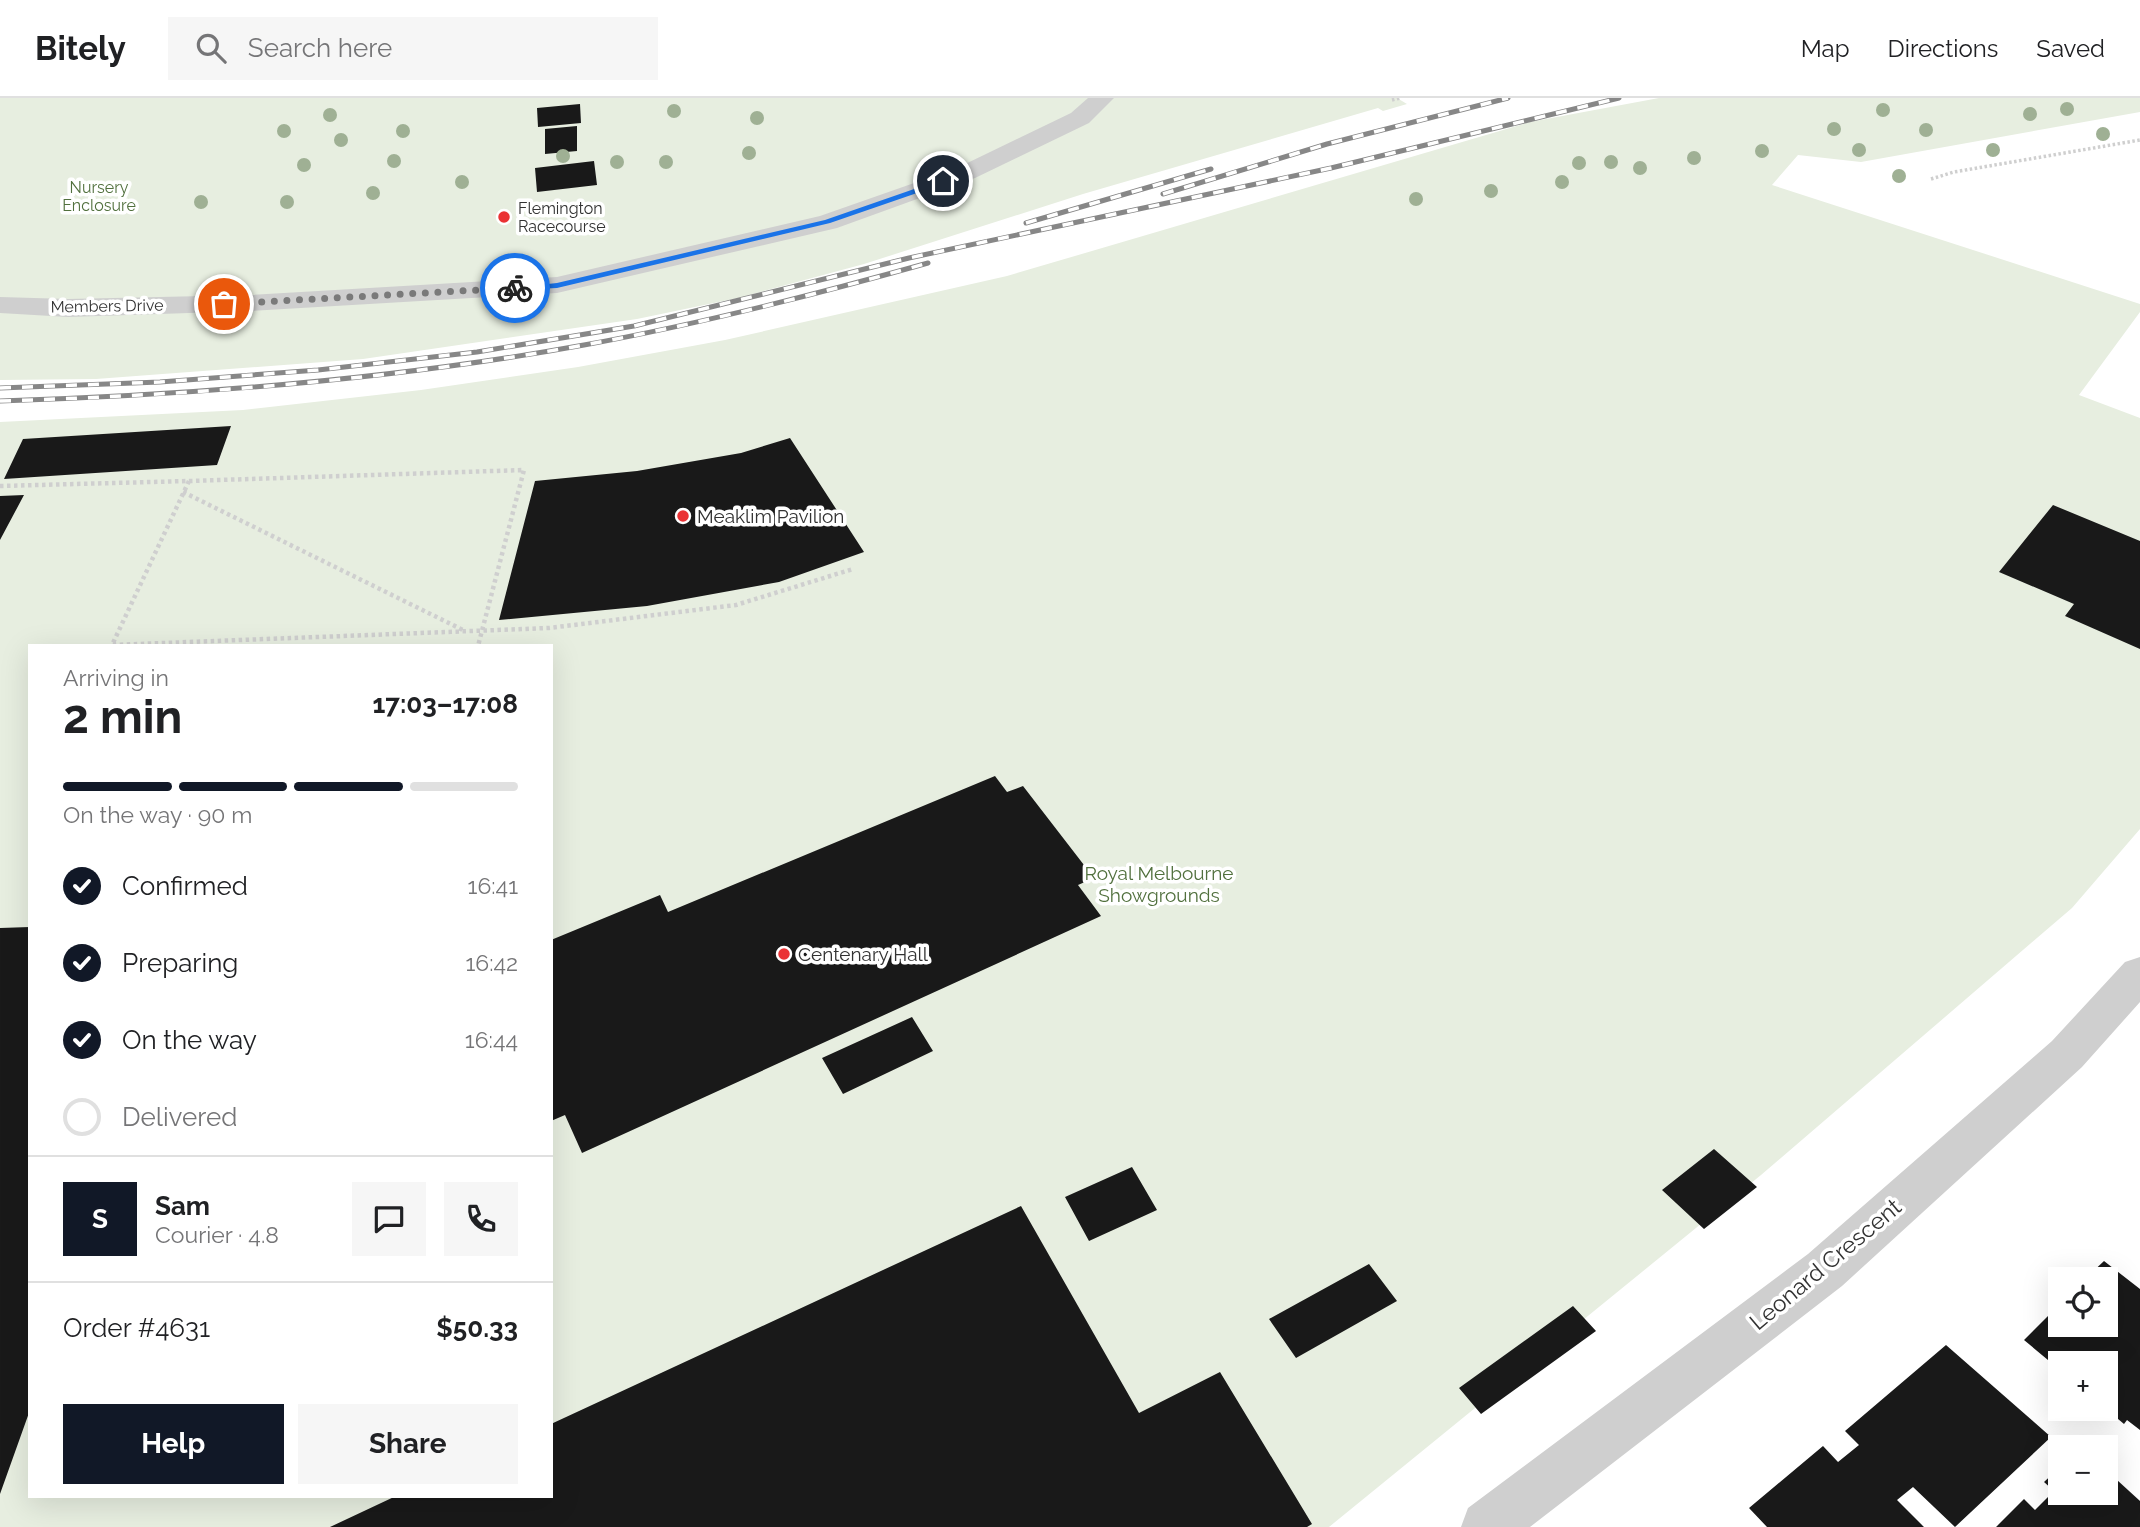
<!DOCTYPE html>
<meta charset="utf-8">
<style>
:root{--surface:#fff;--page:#f6f6f6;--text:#202124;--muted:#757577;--line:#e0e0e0;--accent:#111827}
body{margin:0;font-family:Raleway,sans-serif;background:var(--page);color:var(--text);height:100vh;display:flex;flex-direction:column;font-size:26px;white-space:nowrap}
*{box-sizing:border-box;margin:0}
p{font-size:23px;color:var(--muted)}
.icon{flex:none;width:38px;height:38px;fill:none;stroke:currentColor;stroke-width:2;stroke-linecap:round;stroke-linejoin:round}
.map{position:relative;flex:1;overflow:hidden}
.sheet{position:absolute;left:28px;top:546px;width:525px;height:854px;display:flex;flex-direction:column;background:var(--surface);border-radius:0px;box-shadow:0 7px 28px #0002}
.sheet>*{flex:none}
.fabs{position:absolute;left:2048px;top:1169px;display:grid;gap:14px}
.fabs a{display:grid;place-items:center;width:70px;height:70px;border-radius:0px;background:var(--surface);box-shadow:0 7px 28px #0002;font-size:35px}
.pin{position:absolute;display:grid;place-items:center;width:60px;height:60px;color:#fff;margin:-30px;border:4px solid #fff;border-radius:50%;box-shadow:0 2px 7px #0007}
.courier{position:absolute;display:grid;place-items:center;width:70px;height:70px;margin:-35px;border:5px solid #1a73e8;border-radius:50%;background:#fff;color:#222;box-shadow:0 2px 9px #0007}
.overview em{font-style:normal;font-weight:700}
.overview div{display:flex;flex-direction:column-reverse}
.overview{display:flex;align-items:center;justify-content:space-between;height:119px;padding:0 35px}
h1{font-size:46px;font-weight:700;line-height:52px}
.bar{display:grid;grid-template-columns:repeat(4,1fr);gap:10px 7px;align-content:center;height:84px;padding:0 35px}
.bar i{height:9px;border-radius:5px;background:var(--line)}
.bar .selected{background:var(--accent)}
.bar p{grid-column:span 4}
.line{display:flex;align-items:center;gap:18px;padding:0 35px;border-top:2px solid var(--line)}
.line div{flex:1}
.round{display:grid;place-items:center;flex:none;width:74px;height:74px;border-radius:0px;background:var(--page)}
ol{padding:0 35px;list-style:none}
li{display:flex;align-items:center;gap:21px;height:77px}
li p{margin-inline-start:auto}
li .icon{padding:7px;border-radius:50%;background:var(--accent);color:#fff;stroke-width:4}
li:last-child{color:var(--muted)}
li i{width:38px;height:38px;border:4px solid var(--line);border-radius:50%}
.cta{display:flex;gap:14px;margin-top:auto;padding:14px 35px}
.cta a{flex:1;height:80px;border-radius:0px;background:var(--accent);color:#fff;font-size:28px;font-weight:700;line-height:80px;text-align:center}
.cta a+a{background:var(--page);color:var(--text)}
header{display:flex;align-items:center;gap:42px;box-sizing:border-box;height:98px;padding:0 35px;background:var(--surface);border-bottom:2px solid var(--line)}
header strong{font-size:33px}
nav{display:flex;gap:38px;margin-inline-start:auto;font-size:24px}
.search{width:490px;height:63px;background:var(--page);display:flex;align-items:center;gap:18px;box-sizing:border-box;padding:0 24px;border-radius:0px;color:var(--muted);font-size:26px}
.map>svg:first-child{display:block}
</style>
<header>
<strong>Bitely</strong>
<div class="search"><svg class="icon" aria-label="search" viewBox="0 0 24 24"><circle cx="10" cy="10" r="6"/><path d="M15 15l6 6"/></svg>Search here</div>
<nav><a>Map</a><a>Directions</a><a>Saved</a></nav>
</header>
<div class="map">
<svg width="2140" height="1429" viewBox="0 0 2140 1429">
<rect width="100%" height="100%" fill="#fff"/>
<path fill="#e7eee0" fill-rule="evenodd" d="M0,0H1397L1407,6L1383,13L1378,10L1083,96L864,166L738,200L637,221L363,261L96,281L0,282Z
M1659,0H2140V14L1861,64L1798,57L1772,87L2140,206V214L2079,297L2140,320V731L2072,810L1761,1077L1329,1429H0V324L243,312L421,292L578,269L725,242L1007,178L1530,24ZM30,548H551V1398H30Z"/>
<path fill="#191919" d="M580,6L581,25L538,29L537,10Z
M577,28V53L545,56V31Z
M594,63L597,87L537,94L535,70Z
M231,328L217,367L4,381L23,341Z
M790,340L864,454L779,484L647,508L499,522L535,383L637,373L741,355Z
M24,397L0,442V398Z
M2053,407L2140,443V551L2065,518L2074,506L1999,474Z
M995,678L1007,694L1023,688L1094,780L1078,787L1101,818L582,1055L565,1017L551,1023V842L660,797L668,814Z
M30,829V1312L0,1396V830Z
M912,919L933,953L843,996L822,960Z
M1714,1051L1757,1089L1704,1131L1662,1092Z
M1132,1069L1157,1112L1089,1143L1065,1099Z
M1021,1108L1139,1315L1220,1274L1312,1426L1307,1429H330L396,1398H551V1326Z
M2104,1163L2140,1191V1332L2127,1322L2124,1326L2105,1310V1265H2060V1272L2024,1242L2060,1206V1227H2105V1181H2085Z
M1369,1166L1397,1203L1296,1260L1269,1221Z
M1573,1208L1596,1233L1481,1316L1459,1290Z
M1946,1247L2051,1339L1955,1429L1913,1389L1897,1402L1924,1429H1767L1749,1410L1823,1348L1838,1364L1859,1347L1845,1333Z
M2060,1369V1395H2105V1371L2140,1403V1429H1996L2024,1401L2035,1412L2054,1393L2044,1384Z"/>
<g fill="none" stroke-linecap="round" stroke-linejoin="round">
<path stroke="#cfcfcf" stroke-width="3.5" stroke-dasharray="2.5 2.5" stroke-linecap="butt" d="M1392,2L1400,0
M1931,81L1954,74L2140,42"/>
<path stroke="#cfcfcf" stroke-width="4.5" stroke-dasharray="3.5 3.5" stroke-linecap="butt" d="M189,383L524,372L478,548
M0,388L189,383L112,547L549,530L736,507L853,471
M183,394L465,533"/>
<path fill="#cfcfcf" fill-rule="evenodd" d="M1088,0H1114L1089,25L975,80L837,130L557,195L250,213L68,219L0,215V199L68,201L250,197L557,179L820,118L957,70L1071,15Z
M2140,859V904L2082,969L1842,1188L1530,1429H1461L1468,1410L1808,1156L2052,943L2125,864Z"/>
<g stroke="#878787" stroke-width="5">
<path id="rail" d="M1163,96L1327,46L1508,0
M1026,125L1211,71
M0,290L160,284L318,272L477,254L634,228L909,160L1331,70L1619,0
M0,303C196,297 390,282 584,247C700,226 814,197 928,165"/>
</g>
<use href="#rail" stroke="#fff" stroke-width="3.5" stroke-dasharray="11" stroke-linecap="butt"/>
</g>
<g fill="#9fb094">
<circle cx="2067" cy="11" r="7"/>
<circle cx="1883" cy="12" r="7"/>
<circle cx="674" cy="13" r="7"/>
<circle cx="2030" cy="16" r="7"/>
<circle cx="330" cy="17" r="7"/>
<circle cx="757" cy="20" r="7"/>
<circle cx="1834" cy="31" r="7"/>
<circle cx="1926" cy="32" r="7"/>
<circle cx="284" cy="33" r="7"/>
<circle cx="403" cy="33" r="7"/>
<circle cx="2103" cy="36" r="7"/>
<circle cx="341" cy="42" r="7"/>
<circle cx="1859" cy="52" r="7"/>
<circle cx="1993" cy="52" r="7"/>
<circle cx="1762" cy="53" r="7"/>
<circle cx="749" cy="55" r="7"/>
<circle cx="563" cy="58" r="7"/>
<circle cx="1694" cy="60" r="7"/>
<circle cx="394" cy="63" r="7"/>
<circle cx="617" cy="64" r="7"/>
<circle cx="666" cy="64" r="7"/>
<circle cx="1611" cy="64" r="7"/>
<circle cx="1579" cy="65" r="7"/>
<circle cx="304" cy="67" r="7"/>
<circle cx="1640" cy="70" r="7"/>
<circle cx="1899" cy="78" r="7"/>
<circle cx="462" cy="84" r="7"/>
<circle cx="1562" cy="84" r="7"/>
<circle cx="1491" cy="93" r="7"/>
<circle cx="373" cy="95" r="7"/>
<circle cx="1416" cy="101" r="7"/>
<circle cx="201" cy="104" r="7"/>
<circle cx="287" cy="104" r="7"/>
</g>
<path fill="#1a73e8" d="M943,81L946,85L830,125L557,190L515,192L511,190L557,185L825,122Z"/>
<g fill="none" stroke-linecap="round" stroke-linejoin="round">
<path stroke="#7a7a7a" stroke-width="7" stroke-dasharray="0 12.6" d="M224,206L515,190"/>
</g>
<g fill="#ea3234" stroke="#fff" stroke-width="2.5">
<circle cx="504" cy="119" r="7"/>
<circle cx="683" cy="418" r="7"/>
<circle cx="784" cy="856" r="7"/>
</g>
<g text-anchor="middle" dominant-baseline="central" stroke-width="7" stroke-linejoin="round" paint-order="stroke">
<g font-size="16" fill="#51703d" stroke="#fff">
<text x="99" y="89">Nursery<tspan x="99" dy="18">Enclosure</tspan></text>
</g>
<g font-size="16" fill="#323232" stroke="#fff" text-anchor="start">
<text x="518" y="110">Flemington<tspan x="518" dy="18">Racecourse</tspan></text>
</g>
<g font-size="16" fill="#323232" stroke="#fff">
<text transform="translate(107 208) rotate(-1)">Members Drive</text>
</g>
<g font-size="19" fill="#323232" stroke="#fff" text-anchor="start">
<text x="697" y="418">Meaklim Pavilion</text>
<text x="798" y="856">Centenary Hall</text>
</g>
<g font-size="19" fill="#51703d" stroke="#fff">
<text x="1159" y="775">Royal Melbourne<tspan x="1159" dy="22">Showgrounds</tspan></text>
</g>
<g font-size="23" fill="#323232" stroke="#fff">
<text transform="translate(1825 1166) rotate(-40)">Leonard Crescent</text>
</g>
</g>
</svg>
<div class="fabs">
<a><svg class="icon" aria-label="locate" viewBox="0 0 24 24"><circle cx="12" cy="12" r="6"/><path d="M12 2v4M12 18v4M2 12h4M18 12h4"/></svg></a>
<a>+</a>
<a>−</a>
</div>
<div class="pin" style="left:224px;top:206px;background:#ea580c"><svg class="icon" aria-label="bag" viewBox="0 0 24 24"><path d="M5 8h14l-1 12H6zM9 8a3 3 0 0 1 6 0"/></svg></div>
<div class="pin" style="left:943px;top:83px;background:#1f2937"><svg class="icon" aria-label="home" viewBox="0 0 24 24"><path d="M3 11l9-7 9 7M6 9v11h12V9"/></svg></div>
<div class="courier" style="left:515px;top:190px"><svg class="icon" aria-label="bike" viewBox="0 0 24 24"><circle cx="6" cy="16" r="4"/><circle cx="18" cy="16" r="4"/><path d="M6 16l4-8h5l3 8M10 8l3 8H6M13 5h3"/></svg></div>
<section class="sheet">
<div class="overview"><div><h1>2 min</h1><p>Arriving in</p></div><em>17:03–17:08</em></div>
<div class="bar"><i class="selected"></i><i class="selected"></i><i class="selected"></i><i></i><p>On the way · 90 m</p></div>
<ol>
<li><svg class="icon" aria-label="check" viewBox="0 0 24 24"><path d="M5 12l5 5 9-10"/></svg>Confirmed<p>16:41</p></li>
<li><svg class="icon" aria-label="check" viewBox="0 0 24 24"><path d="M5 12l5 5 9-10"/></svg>Preparing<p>16:42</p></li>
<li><svg class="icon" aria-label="check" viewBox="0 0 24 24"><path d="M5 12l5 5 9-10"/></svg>On the way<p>16:44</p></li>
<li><i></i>Delivered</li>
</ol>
<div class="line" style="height:126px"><b class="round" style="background:var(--accent);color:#fff">S</b><div><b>Sam</b><p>Courier · 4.8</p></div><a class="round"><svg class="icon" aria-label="chat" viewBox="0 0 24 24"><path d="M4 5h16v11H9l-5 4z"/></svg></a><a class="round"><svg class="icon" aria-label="phone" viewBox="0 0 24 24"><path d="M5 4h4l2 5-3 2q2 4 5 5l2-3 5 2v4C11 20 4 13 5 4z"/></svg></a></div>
<div class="line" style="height:91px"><div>Order #4631</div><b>$50.33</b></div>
<div class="cta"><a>Help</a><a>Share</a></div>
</section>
</div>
